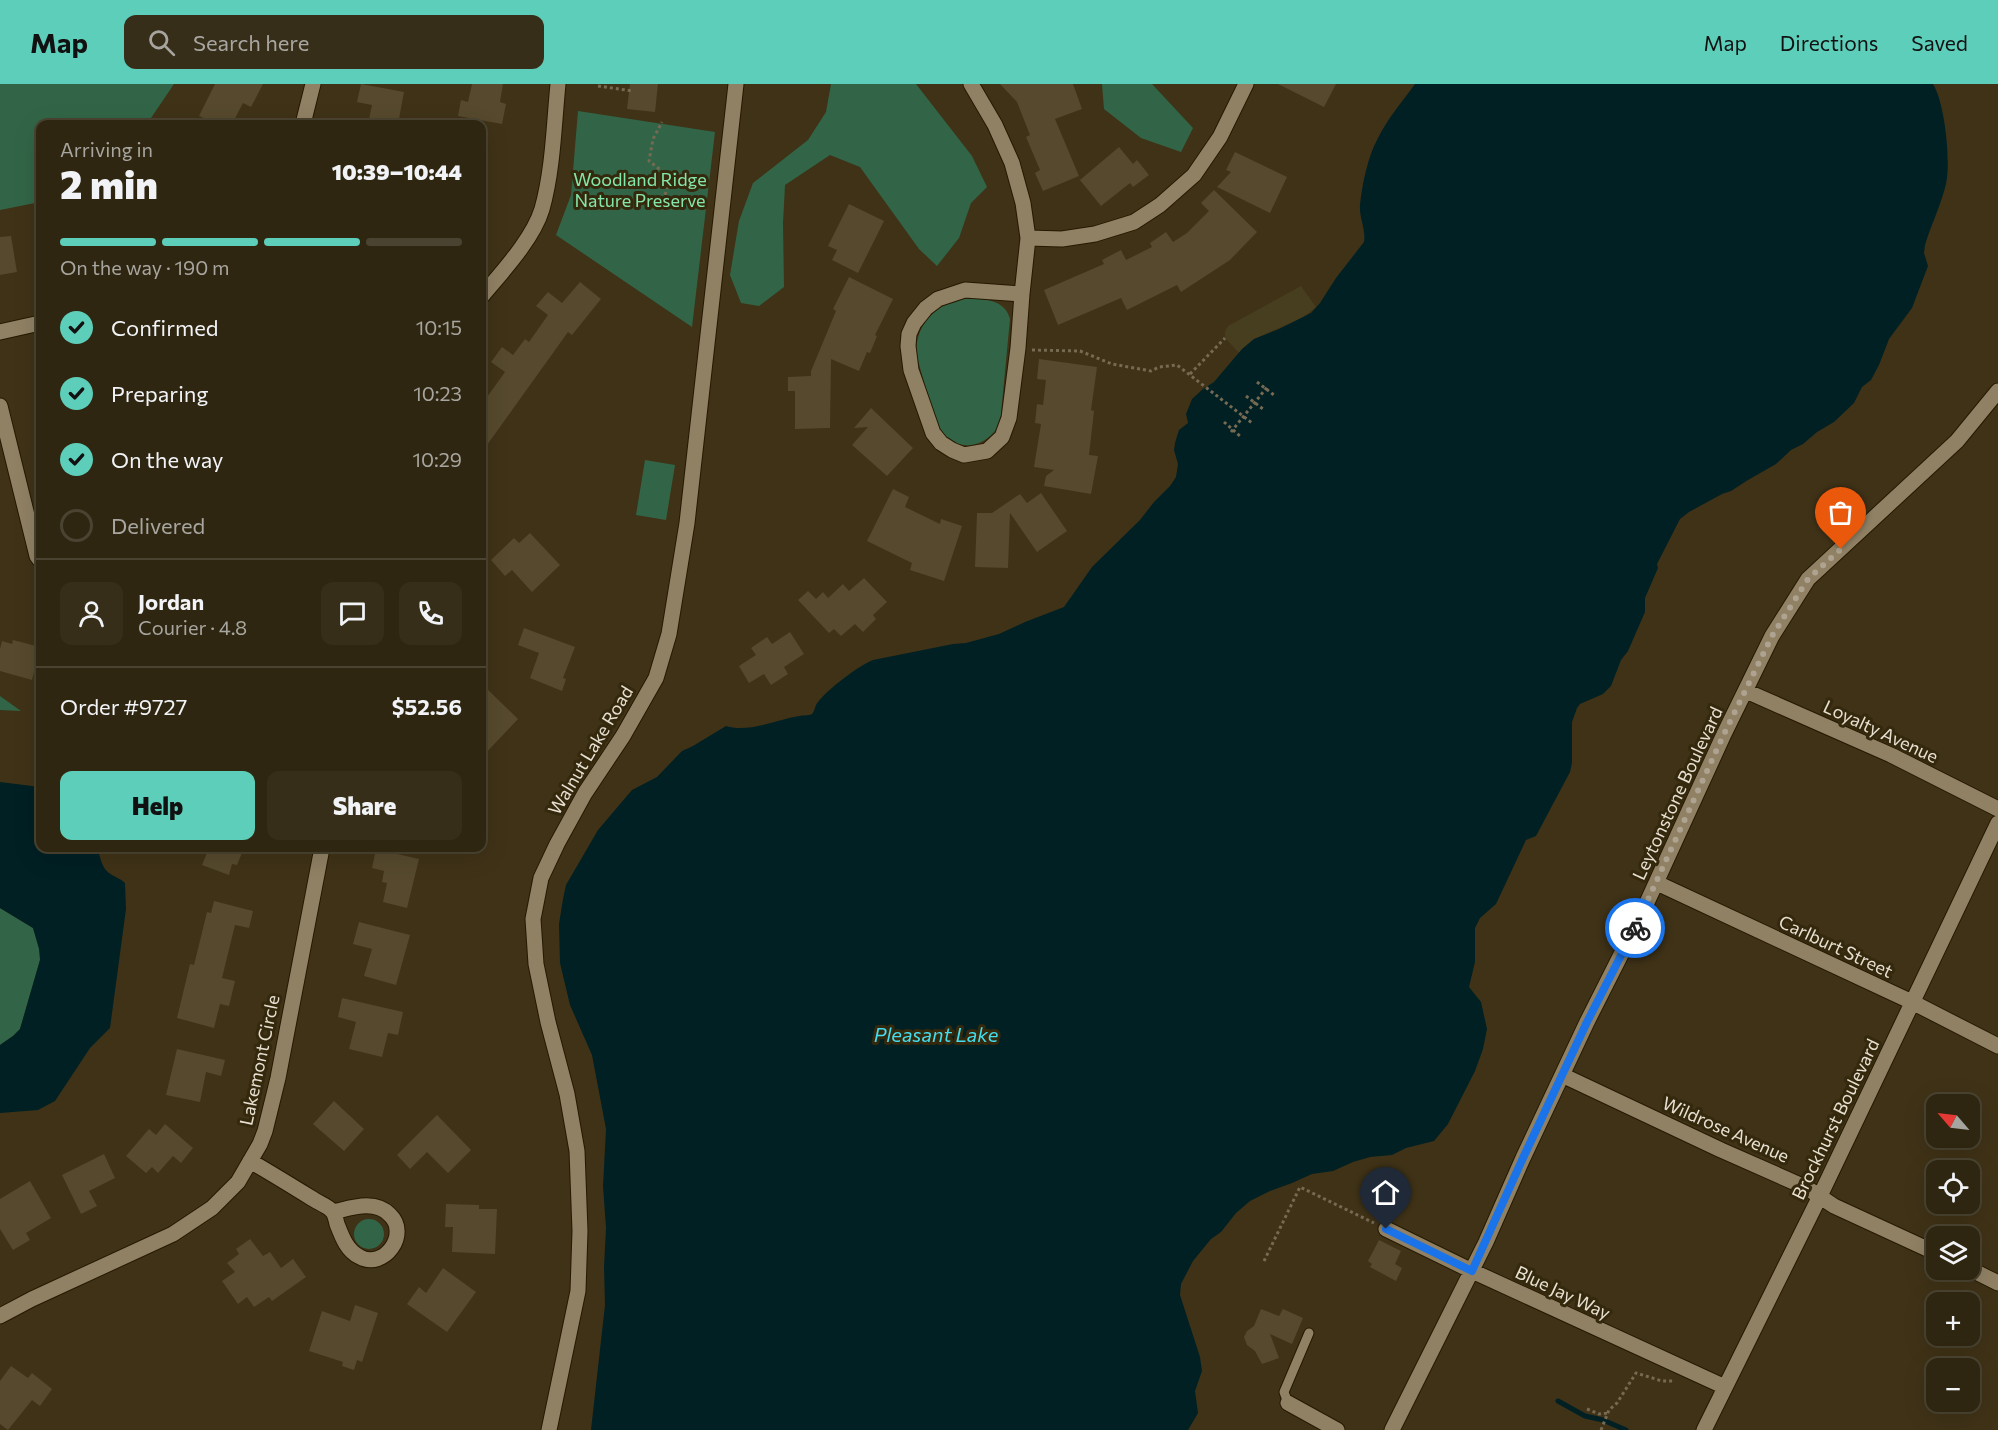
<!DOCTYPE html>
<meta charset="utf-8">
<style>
:root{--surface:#2f2611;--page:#372e1a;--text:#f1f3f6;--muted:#a7a59f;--line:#4a4331;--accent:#5dceb9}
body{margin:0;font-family:Commissioner,sans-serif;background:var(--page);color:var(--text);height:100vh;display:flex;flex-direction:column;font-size:22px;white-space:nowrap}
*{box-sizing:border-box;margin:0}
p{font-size:20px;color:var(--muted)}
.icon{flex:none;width:33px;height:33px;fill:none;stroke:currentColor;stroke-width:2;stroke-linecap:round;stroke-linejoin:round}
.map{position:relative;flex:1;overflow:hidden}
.drawer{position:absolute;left:36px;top:36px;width:450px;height:732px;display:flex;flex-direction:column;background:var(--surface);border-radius:12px;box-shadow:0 6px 24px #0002,0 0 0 2px var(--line)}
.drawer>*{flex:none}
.needle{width:39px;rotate:298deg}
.controls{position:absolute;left:1926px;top:1010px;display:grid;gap:12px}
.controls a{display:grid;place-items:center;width:54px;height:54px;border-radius:12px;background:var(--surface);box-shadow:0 6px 24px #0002,0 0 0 2px var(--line);font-size:30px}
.pin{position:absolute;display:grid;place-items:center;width:51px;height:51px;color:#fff;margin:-62px -26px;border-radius:50% 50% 50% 0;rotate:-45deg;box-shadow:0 0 6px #0007}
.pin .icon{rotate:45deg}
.courier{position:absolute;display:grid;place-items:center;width:60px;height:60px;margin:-30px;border:4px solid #1a73e8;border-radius:50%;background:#fff;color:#222;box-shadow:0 2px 8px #0007}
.headline em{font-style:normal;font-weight:800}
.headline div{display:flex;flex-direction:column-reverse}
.headline{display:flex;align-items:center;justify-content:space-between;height:102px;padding:0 24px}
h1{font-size:39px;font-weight:800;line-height:45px}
.bar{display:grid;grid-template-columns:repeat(4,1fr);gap:9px 6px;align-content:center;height:72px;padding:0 24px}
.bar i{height:8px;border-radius:4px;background:var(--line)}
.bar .selected{background:var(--accent)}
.bar p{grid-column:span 4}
.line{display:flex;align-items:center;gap:15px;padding:0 24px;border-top:2px solid var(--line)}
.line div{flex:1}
.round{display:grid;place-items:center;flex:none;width:63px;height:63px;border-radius:12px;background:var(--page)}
ol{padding:0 24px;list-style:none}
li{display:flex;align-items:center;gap:18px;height:66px}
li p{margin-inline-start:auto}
li .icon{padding:6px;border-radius:50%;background:var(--accent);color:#111;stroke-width:4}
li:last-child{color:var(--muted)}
li i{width:33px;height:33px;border:3px solid var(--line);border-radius:50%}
.button{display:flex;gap:12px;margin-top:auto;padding:12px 24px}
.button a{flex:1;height:69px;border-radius:12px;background:var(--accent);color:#111;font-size:24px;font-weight:800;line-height:69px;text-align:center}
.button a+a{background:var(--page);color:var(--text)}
header{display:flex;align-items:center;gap:36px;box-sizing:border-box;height:84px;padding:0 30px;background:var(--accent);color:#111}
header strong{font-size:28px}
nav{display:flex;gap:33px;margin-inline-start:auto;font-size:21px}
.search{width:420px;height:54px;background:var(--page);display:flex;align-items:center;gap:15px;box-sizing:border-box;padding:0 21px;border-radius:12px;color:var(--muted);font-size:22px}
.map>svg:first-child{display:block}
</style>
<header>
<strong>Map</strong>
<div class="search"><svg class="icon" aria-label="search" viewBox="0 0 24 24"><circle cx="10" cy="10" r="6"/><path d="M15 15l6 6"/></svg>Search here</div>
<nav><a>Map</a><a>Directions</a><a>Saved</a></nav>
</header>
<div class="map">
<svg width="1998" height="1346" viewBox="0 0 1998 1346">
<rect width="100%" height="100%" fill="#3f3217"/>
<path fill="#326547" d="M0,0H174L147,40H40V118L0,126Z
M831,0H916L972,72L987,103L971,119L959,154L937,182L919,165L860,83L830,71L785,101L783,139L784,203L759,222L741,219L730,191L739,137L753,99L808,56L826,28Z
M1102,0H1152L1193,44L1181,68L1141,54L1104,25Z
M578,27L715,48L692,243L556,151L571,111Z
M957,215C976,215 1004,212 1010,235L1000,340C993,351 984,359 971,361C956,363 943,353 937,341C933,335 932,326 930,319C925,303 921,286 916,270C916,242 932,225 957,215Z
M645,376L675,381L666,436L636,431Z
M0,612L21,627L0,626Z
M0,824L33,844L40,865V876L20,945L13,952L0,961Z
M354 1150a15 15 0 1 1 30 0a15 15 0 1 1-30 0Z"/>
<path fill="#473e1f" d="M1301,202L1316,223L1302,234L1254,255L1239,269L1225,254V247L1228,242Z"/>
<path fill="#002024" d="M1415,0H1933C1945,19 1951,78 1946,100C1941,121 1931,141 1925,161L1924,169L1928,182L1912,224L1889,255L1879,281L1871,296L1862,303L1854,319L1834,338L1817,348L1803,360L1791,366L1776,380L1748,396L1731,407L1722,410L1689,428L1680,435L1657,480L1658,484L1645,514V528L1628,567L1621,576L1611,602L1603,610L1580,620L1577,624L1572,638V679L1570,688L1536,752L1526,756L1496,820L1480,834L1475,844V878L1469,903L1481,918L1487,945L1483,965L1475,987L1448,1040L1434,1057L1406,1064L1392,1071L1370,1073L1353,1078L1333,1087L1312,1090L1292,1099L1270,1107L1250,1117L1236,1129L1221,1148L1211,1155L1193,1177L1181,1200L1180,1211L1200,1273L1202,1287L1195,1307L1198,1329L1188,1346H591L605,1221L604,1183L606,1144L603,1102L606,1045L592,971L570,921L560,879L559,840L563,815L566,801L598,746L632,706L657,693L682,667L693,662L726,642C748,649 776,636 799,632C802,631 809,632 812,630C815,627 815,621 818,618C828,605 858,582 873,576L953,560L966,559L999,550L1025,538L1064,523L1092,483L1140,436L1154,418L1170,402L1176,393L1178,380L1174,366L1175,359L1179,346L1188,339L1186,330L1192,315L1203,305L1214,298L1242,265L1254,255L1279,245L1311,229L1320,219L1336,194L1364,158C1366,145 1359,134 1360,121C1362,100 1368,72 1378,54C1388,34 1402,18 1415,0Z
M0,698L40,703V764H97C101,774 101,785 112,791C117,794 121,795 125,799L126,825L110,944L90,964L55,1017L38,1026L0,1029V961L13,952L20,945L40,876L39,865L33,844L0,824Z"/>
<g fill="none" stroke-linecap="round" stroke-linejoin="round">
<path stroke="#002024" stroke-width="5" d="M1558,1317L1585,1332L1603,1336L1626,1346"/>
</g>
<path fill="#56492d" d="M215,0H263L251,23L243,19L232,40H217L199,32Z
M361,0L404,8L398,40H368L372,21L357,18Z
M472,0H503L500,18L506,20L502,40L458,32L461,16L468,18Z
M630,0H658L655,28L627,25Z
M1000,0H1073L1082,25L1055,35L1079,92L1043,107L1035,89L1040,86L1026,53L1030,51L1017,18Z
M1278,0H1336L1324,23Z
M1119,63L1133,80L1137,76L1149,91L1133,103L1130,99L1101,122L1080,96Z
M1235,68L1287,93L1270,129L1217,103L1231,88L1226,86Z
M1214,106L1257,148L1230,176L1181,208L1177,201L1127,226L1121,214L1058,241L1044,206L1104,180L1102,176L1121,166L1126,176L1152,163L1150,159L1166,148L1173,158L1187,149L1209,127L1201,119Z
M849,120L884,137L858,189L832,176L837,166L828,162Z
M11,152L17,188L0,191V153Z
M849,193L893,215L875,251L877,252L870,269L867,268L859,287L831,275L830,344L795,345V307H788V293L811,292V287L836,227L833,225Z
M580,198L601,215L572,251L568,248L482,368V320L505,288L491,278L502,263L513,271L525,255L529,258L548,231L536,222L548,208L562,219Z
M1039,275L1097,283L1091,326L1094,327L1089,371L1098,372L1091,410L1044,402L1046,392L1054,386L1034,383L1041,340L1035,339L1037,320L1043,321L1046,296L1037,295Z
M871,324L913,364L887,392L852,361L868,343L854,344Z
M893,405L909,413L905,423L940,440L941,435L962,442L944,497L910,486L912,479L867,457Z
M1041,409L1067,447L1037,468L1010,429L1008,484L975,483L977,429H992L1020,410L1027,419Z
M530,449L560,481L532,508L512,486L505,492L491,476L514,454L519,459Z
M864,494L887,518L873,531L876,535L863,548L855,540L841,552L834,545L829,549L798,516L808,507L816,515L823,508L828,514L843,500L849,507Z
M524,544L575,563L563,594L566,595L562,607L530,594L539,569L518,561Z
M790,548L804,570L784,583L788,590L771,601L764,590L749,599L739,582L756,571L751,564L767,553L772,560Z
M13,556L40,563V590L34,588L32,596L0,587V565L2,557L12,560Z
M482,600L518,635L482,673Z
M209,764H244L237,781L232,780L229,791L202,781Z
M376,765L419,775L407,824L383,818L387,799L382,798L384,787L372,784Z
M214,817L253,827L249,844L235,841L222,894L235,897L229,922L220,920L214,944L177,934L190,880L194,881L207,828L211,829Z
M359,838L410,851L396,901L364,892L372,865L353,860Z
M342,914L403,928L398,951L388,949L382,973L349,965L356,938L338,933Z
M177,965L225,976L221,992L206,988L200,1018L166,1011Z
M334,1017L364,1045L344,1067L313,1040Z
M437,1031L471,1066L448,1089L427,1068L410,1085L397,1071Z
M165,1040L193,1064L181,1079L173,1072L158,1089L152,1083L146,1089L126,1072L149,1045L156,1051Z
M104,1070L115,1094L89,1107L97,1122L81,1130L62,1091Z
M30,1097L51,1134L26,1149L30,1156L13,1166L0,1145V1115Z
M446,1120L479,1121V1125H497L495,1170L452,1168L453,1143H445Z
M250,1155L263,1172L270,1168L281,1184L293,1175L306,1193L272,1217L269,1213L254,1223L247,1213L238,1220L222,1197L235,1188L227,1179L239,1170L236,1165Z
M1379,1156L1401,1167L1395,1180L1402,1184L1396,1197L1370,1183L1372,1180L1368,1177Z
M443,1184L476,1208L447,1248L407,1220L419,1203L426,1209Z
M355,1221L378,1229L362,1278L357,1276L354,1286L342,1282L343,1278L309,1267L322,1227L350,1237Z
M1261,1225L1279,1232L1283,1225L1303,1234L1292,1260L1270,1250L1279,1274L1262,1280L1255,1267L1247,1261L1244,1253L1247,1247L1254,1242Z
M11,1282L28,1294L32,1289L52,1305L40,1322L32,1316L8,1346L0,1340V1297Z"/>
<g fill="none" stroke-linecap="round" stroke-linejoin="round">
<g stroke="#251900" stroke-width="11">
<path id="lane" d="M1288,1319L1284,1308L1309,1249"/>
</g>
<g stroke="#251900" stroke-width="17">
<path id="street" d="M971,0L995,41L1012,79L1023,119L1028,154L1022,210L1018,264L1009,334L1002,353L987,367L964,371L952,366L941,359L933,349L911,286L908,262L909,250L914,239L926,224L938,215L965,206L1022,210
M303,40L313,0
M1028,154L1062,155L1095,150L1134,138L1160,121L1194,91L1220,53L1246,0
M482,212C502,188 533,155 542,125C553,86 554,40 558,0
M0,248L40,239
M0,322L37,472L40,476
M1746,607L1891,671L1998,725
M1657,799L1912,918L1998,962
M1562,991L1721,1066L1807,1104L1834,1122L1936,1169
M250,1077C271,1089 292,1102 313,1115C319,1119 328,1122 332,1127C335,1130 336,1136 337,1140C342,1153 347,1167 360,1173C384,1186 410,1150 390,1131C375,1115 351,1124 333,1128
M1386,1145L1472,1187L1725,1303
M1970,1185L1998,1199
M0,1232L32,1215L173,1150L212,1124L238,1098L260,1060L265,1047L278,994L322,764
M1288,1319L1337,1346
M549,1346L578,1207L580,1147L577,1067L567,1010L548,938L536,880L533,835L541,794L557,760L585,709L623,652L656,594L669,550L687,439L736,0
M1392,1346L1486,1158L1523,1074L1587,938L1644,825L1724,650L1772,552L1808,495L1957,357L1998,307
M1704,1346L1820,1112L1998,739"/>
</g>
<path stroke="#766a53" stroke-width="3" stroke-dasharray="3 3" stroke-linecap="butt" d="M598,2L633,7
M653,124C664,117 667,108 669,96L662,87L649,77L653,55L662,38
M1032,266L1080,267L1112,280L1151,287L1159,283L1177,281L1252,339
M1190,290L1225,254
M1257,298L1274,311
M1246,312L1263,325
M1224,338L1241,353
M1231,348L1268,302
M1264,1177L1300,1103L1374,1139
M1587,1325L1599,1330L1608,1329
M1601,1346L1609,1326L1617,1319L1636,1289L1662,1297H1673"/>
<use href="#lane" stroke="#908164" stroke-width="9"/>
<use href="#street" stroke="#908164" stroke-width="15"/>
</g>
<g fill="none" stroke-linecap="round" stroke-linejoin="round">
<path stroke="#ada390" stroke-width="6" stroke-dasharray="0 10.8" d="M1635,844L1724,650L1772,552L1808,495L1841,465"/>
<path stroke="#1a73e8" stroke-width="8" d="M1386,1145L1472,1187L1523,1074L1587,938L1635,844"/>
</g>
<g text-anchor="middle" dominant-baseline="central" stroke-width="6" stroke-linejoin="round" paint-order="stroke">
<g font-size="18" fill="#84e6aa" stroke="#34280d">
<text x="640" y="95">Woodland Ridge<tspan x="640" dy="21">Nature Preserve</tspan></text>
</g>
<g font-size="18" fill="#e8e0d1" stroke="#34280d">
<text transform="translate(1881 647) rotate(25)">Loyalty Avenue</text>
<text transform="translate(590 666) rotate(-59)">Walnut Lake Road</text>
<text transform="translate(1677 709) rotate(-65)">Leytonstone Boulevard</text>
<text transform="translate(1836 862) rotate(25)">Carlburt Street</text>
<text transform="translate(259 976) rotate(-78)">Lakemont Circle</text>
<text transform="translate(1835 1035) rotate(-64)">Brockhurst Boulevard</text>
<text transform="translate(1726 1045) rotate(24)">Wildrose Avenue</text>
<text transform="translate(1563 1208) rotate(25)">Blue Jay Way</text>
</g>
<g font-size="20" font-style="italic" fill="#43ddee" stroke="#34280d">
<text x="936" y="950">Pleasant Lake</text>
</g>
</g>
</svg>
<div class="controls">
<a><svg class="needle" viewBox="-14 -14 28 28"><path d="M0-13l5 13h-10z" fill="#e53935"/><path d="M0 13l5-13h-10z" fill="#a7a59f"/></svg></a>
<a><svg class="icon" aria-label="locate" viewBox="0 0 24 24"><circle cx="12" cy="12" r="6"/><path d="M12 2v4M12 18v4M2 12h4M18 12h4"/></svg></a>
<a><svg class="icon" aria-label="layers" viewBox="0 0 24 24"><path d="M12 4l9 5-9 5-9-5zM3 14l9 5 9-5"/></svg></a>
<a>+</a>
<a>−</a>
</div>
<div class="pin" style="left:1841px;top:465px;background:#ea580c"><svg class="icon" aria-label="bag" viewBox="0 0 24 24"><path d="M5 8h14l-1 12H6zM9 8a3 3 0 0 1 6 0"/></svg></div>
<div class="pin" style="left:1386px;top:1145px;background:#1f2937"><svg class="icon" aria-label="home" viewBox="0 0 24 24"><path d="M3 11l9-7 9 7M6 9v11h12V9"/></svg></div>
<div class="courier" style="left:1635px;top:844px"><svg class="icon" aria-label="bike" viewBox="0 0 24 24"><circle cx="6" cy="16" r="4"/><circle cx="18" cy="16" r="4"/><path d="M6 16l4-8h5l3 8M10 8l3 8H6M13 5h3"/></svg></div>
<section class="drawer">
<div class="headline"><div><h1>2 min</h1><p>Arriving in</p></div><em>10:39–10:44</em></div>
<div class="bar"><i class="selected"></i><i class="selected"></i><i class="selected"></i><i></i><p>On the way · 190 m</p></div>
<ol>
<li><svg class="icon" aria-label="check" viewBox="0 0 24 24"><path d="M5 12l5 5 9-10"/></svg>Confirmed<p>10:15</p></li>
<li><svg class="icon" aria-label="check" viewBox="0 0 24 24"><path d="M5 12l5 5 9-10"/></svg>Preparing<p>10:23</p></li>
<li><svg class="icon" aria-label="check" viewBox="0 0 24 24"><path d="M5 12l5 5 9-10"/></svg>On the way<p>10:29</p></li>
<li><i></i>Delivered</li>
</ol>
<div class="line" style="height:108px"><a class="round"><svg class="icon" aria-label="person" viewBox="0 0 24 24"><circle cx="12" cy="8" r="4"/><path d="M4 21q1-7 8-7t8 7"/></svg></a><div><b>Jordan</b><p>Courier · 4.8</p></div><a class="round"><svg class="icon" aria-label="chat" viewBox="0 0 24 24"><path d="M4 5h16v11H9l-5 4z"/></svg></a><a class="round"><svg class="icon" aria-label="phone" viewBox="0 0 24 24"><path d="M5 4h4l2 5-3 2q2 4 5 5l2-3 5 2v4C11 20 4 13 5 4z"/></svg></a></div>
<div class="line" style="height:78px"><div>Order #9727</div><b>$52.56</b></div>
<div class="button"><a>Help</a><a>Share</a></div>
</section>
</div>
